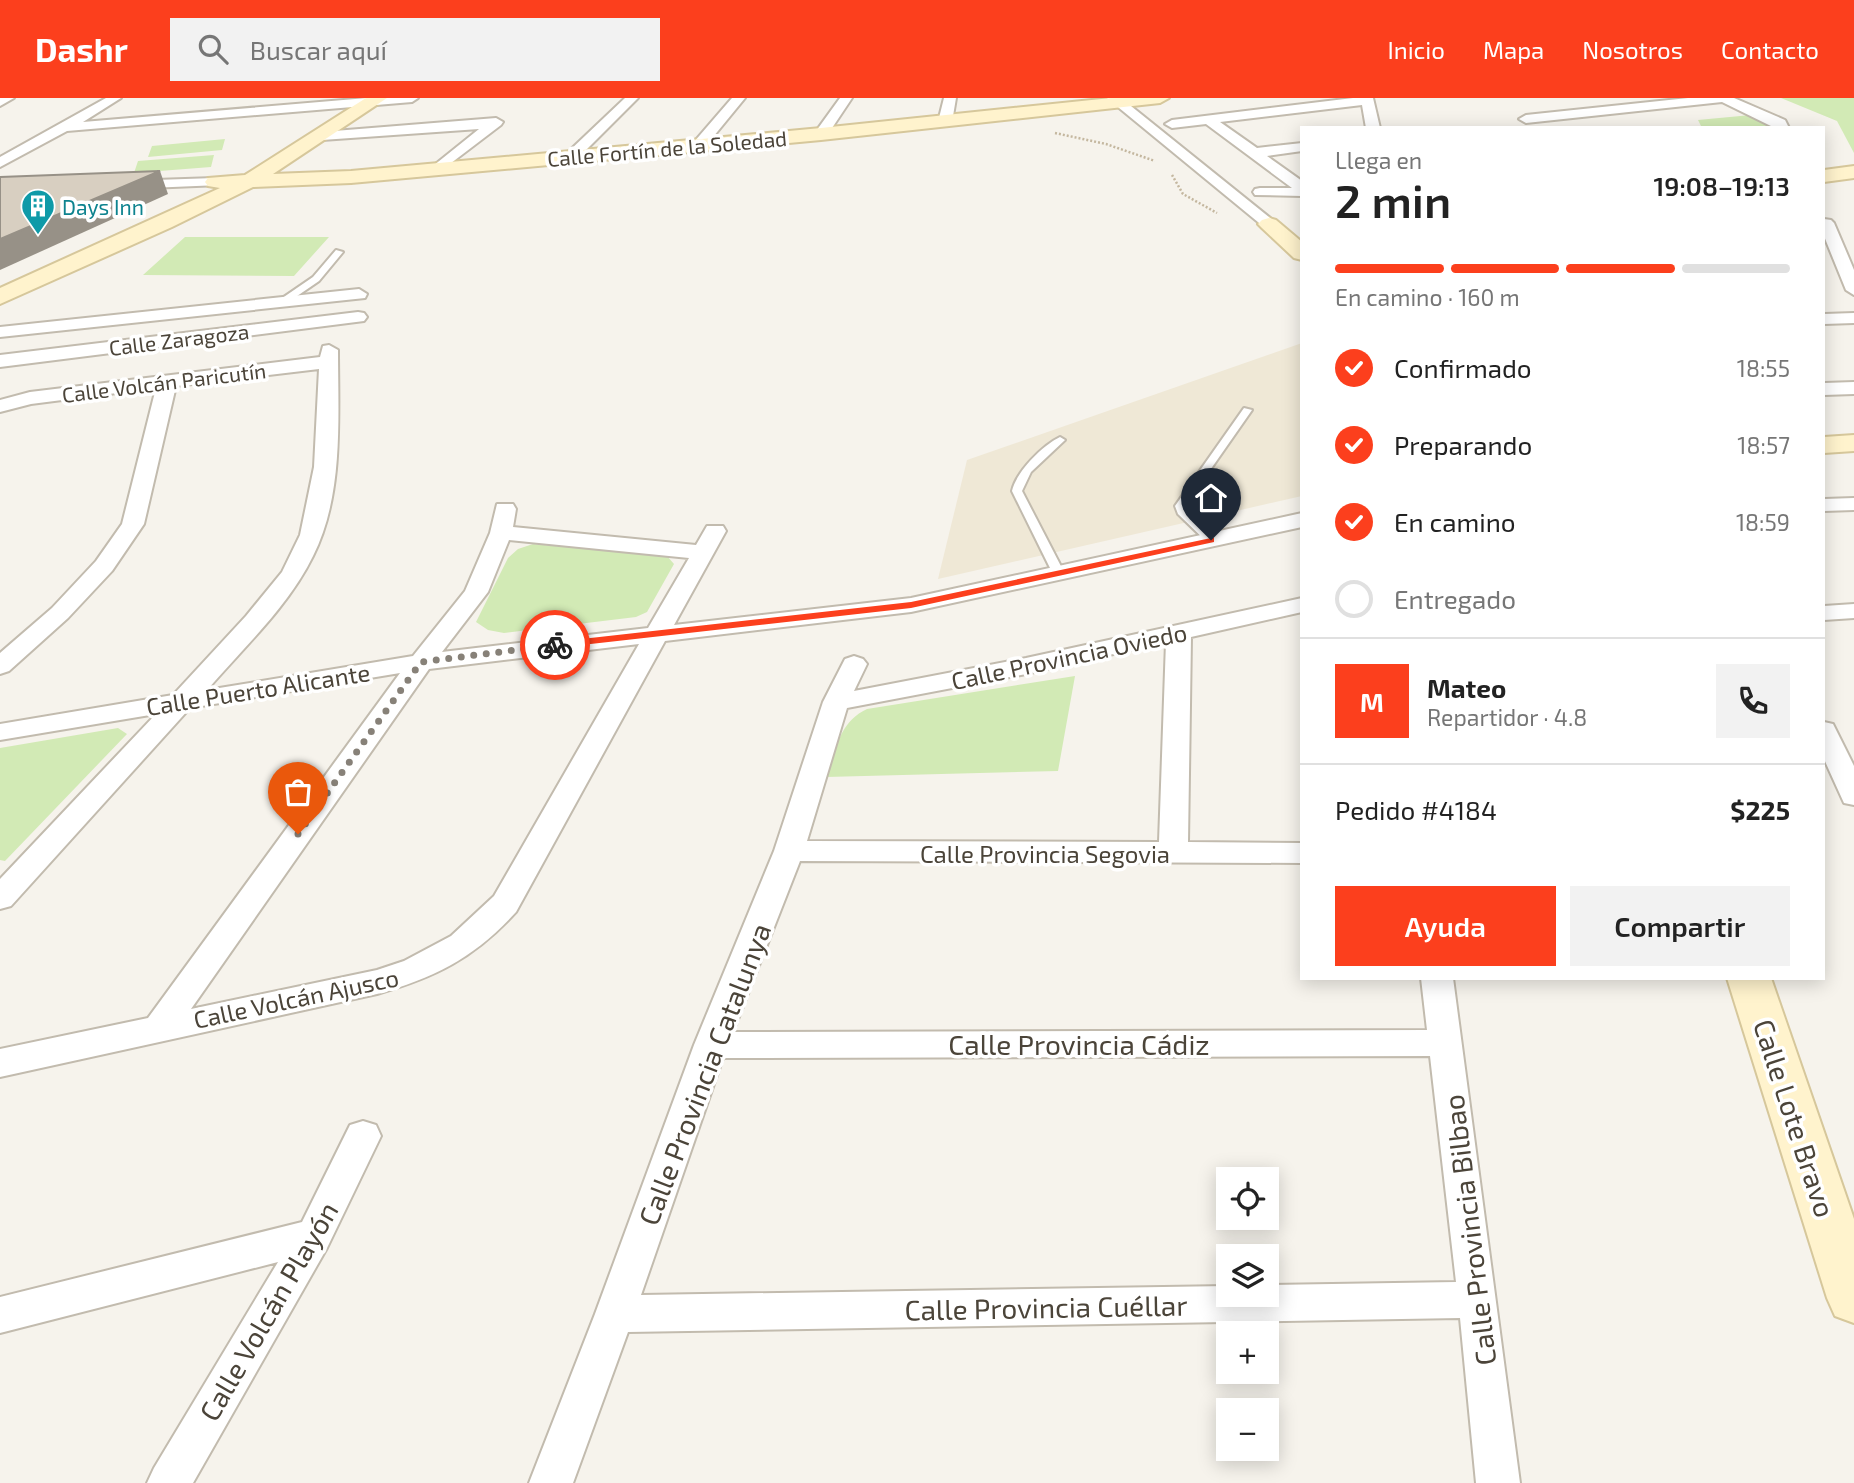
<!DOCTYPE html>
<html lang="es">
<meta charset="utf-8">
<style>
:root{--surface:#fff;--page:#f2f2f2;--text:#222;--muted:#767676;--line:#e0e0e0;--accent:#fc3f1d}
body{margin:0;font-family:"Exo 2",sans-serif;background:var(--page);color:var(--text);height:100vh;display:flex;flex-direction:column;font-size:26px;white-space:nowrap}
*{box-sizing:border-box;margin:0}
p{font-size:23px;color:var(--muted)}
.icon{flex:none;width:38px;height:38px;fill:none;stroke:currentColor;stroke-width:2;stroke-linecap:round;stroke-linejoin:round}
.map{position:relative;flex:1;overflow:hidden}
.side{position:absolute;left:1300px;top:28px;width:525px;height:854px;display:flex;flex-direction:column;background:var(--surface);border-radius:0px;box-shadow:0 4px 18px #0003}
.side>*{flex:none}
.controls{position:absolute;left:1216px;top:1069px;display:grid;gap:14px}
.controls a{display:grid;place-items:center;width:63px;height:63px;border-radius:0px;background:var(--surface);box-shadow:0 4px 18px #0003;font-size:35px}
.pin{position:absolute;display:grid;place-items:center;width:60px;height:60px;color:#fff;margin:-72px -30px;border-radius:50% 50% 50% 0;rotate:-45deg;box-shadow:0 0 7px #0007}
.pin .icon{rotate:45deg}
.courier{position:absolute;display:grid;place-items:center;width:70px;height:70px;margin:-35px;border:5px solid #fc3f1d;border-radius:50%;background:#fff;color:#222;box-shadow:0 2px 9px #0007}
.head em{font-style:normal;font-weight:600}
.head div{display:flex;flex-direction:column-reverse}
.head{display:flex;align-items:center;justify-content:space-between;height:119px;padding:0 35px}
h1{font-size:46px;font-weight:600;line-height:52px}
.bar{display:grid;grid-template-columns:repeat(4,1fr);gap:10px 7px;align-content:center;height:84px;padding:0 35px}
.bar i{height:9px;border-radius:5px;background:var(--line)}
.bar .selected{background:var(--accent)}
.bar p{grid-column:span 4}
.line{display:flex;align-items:center;gap:18px;padding:0 35px;border-top:2px solid var(--line)}
.line div{flex:1}
.round{display:grid;place-items:center;flex:none;width:74px;height:74px;border-radius:0px;background:var(--page)}
ol{padding:0 35px;list-style:none}
li{display:flex;align-items:center;gap:21px;height:77px}
li p{margin-inline-start:auto}
li .icon{padding:7px;border-radius:50%;background:var(--accent);color:#fff;stroke-width:4}
li:last-child{color:var(--muted)}
li i{width:38px;height:38px;border:4px solid var(--line);border-radius:50%}
.action{display:flex;gap:14px;margin-top:auto;padding:14px 35px}
.action a{flex:1;height:80px;border-radius:0px;background:var(--accent);color:#fff;font-size:28px;font-weight:600;line-height:80px;text-align:center}
.action a+a{background:var(--page);color:var(--text)}
header{display:flex;align-items:center;gap:42px;box-sizing:border-box;height:98px;padding:0 35px;background:var(--accent);color:#fff}
header strong{font-size:33px}
nav{display:flex;gap:38px;margin-inline-start:auto;font-size:24px}
.search{width:490px;height:63px;background:var(--page);display:flex;align-items:center;gap:18px;box-sizing:border-box;padding:0 24px;border-radius:0px;color:var(--muted);font-size:26px}
.map>svg:first-child{display:block}
</style>
<header>
<strong>Dashr</strong>
<div class="search"><svg class="icon" aria-label="search" viewBox="0 0 24 24"><circle cx="10" cy="10" r="6"/><path d="M15 15l6 6"/></svg>Buscar aquí</div>
<nav><a>Inicio</a><a>Mapa</a><a>Nosotros</a><a>Contacto</a></nav>
</header>
<div class="map">
<svg width="1854" height="1385" viewBox="0 0 1854 1385">
<rect width="100%" height="100%" fill="#f6f3ec"/>
<path fill="#efe8d6" d="M1302,245V398L938,481L967,362Z"/>
<path fill="#d2eab5" d="M1781,0H1854V55L1837,23Z
M1751,17L1769,24L1772,30H1702L1698,22Z
M225,41L222,52L148,59L152,48Z
M214,57L211,69L134,75L138,63Z
M185,139H329L294,178L143,177Z
M533,446L667,458L674,466L647,514L636,519L504,535L488,532L476,524L508,460L518,451Z
M1075,578L1058,673L826,679C836,652 839,624 867,611Z
M118,630L127,636L5,763L0,762V650Z"/>
<g fill="none" stroke-linecap="round" stroke-linejoin="round">
<g stroke="#c2bbae" stroke-width="4">
<path id="lane" d="M336,152L343,154L319,183L284,207H278V203L313,179Z
M1244,310L1252,312L1185,408L1187,413L1217,442L1211,445L1207,444L1178,416L1175,408Z
M1060,339L1065,342L1031,374L1022,393L1065,476L1059,479L1053,476L1012,393C1016,374 1043,347 1060,339Z"/>
</g>
<g stroke="#c2bbae" stroke-width="4">
<path id="street" d="M0,0H14L0,8Z
M106,0H121L83,24L367,0H418L412,4L67,33L0,69V59Z
M625,0H638L577,61H567V55Z
M732,0H745L704,50H694V44Z
M840,0H852L826,39H816L814,36Z
M944,0H956L952,24L945,28L938,24Z
M1107,0H1121L1274,123L1277,126L1274,129H1264Z
M1353,0H1373L1380,30H1366L1362,7L1220,24L1257,50L1302,45V53L1267,58L1302,83V98L1255,97L1253,94L1255,91L1260,90H1292L1206,26L1172,30L1165,26L1172,22Z
M1688,0H1734L1785,22L1789,30H1775L1722,4L1526,25L1519,21L1526,17Z
M496,20L503,24L501,27L438,75L433,74V68L479,31L322,42L315,38L322,34Z
M215,80L222,84L220,87L125,91L118,87L125,83Z
M1824,121L1831,122L1834,125L1854,172V197L1846,192L1824,138Z
M359,191L367,196L365,200L0,239V229Z
M358,214L364,215L367,219L364,223L0,269V257Z
M1854,215V225L1824,226V216Z
M329,247L338,252C338,319 344,397 313,458C288,509 244,549 207,592L413,558L465,493L490,435L497,406H513L516,411L513,429L696,447L707,428H723L726,433L674,527L911,500L1302,415V429L911,514L665,543L516,814C474,860 436,879 377,896L0,979V951L148,920L400,575L190,610L11,808L0,811V781L156,616L0,642V626L173,597L246,518L282,474L300,437L314,369L319,271L176,288L144,426L112,473L68,520L9,573L0,576V555L52,510L96,463L122,426L156,290L31,306L0,314V302L30,294L320,259L323,248ZM509,442L689,460L648,530L442,554L488,494ZM639,546L494,798L451,838L404,863L377,872L191,911L429,571Z
M1854,284V296L1824,297V285Z
M1854,400V412L1824,413V401Z
M1302,500V514L1191,539L1188,744L1302,745V765L800,763L733,934L1427,932L1421,880H1453L1520,1385H1476L1460,1220L628,1234L573,1385H529L595,1216L694,947L774,753L823,604L845,561L854,558L863,561L867,566L854,593L1026,560ZM1166,544L1159,744L807,743L847,610L1026,576ZM1430,958L1456,1184L1267,1187V1197H1228V1188L641,1197L723,960Z
M1854,506V520L1824,522V508Z
M1824,624L1833,626L1854,668V707L1844,705L1824,661Z
M363,1023L376,1027L381,1038L327,1150L193,1385H147L154,1370L278,1164L0,1235V1199L302,1124L350,1027Z"/>
</g>
<g stroke="#d6c79b" stroke-width="4">
<path id="secondary" d="M366,0H387L273,76L351,73L821,30L1111,0H1169L1160,5L821,42L351,85L253,89L172,129L0,206V190L220,90L208,88L205,84L208,80L245,77Z
M1854,68V80L1824,84V72Z
M1269,120L1276,122L1302,144V162L1294,160L1262,130L1258,126L1262,122Z
M1854,337V353L1824,355V339Z
M1727,880H1771L1854,1121V1225L1835,1218L1827,1200Z"/>
</g>
<path stroke="#c4b79f" stroke-width="2.5" stroke-dasharray="2 2" stroke-linecap="butt" d="M1055,35L1106,46L1155,63
M1172,77L1183,96L1217,115"/>
<use href="#lane" fill="#fff" fill-rule="evenodd"/>
<use href="#street" fill="#fff" fill-rule="evenodd"/>
<use href="#secondary" fill="#fff3cd" fill-rule="evenodd"/>
</g>
<path fill="#979187" d="M160,73L168,96L0,172V141Z"/>
<path fill="#d8cfc1" stroke="#979187" stroke-width="2" d="M160,73L0,141V79Z"/>
<path fill="#fc3f1d" d="M1211,440H1214V444L911,510L555,550L550,547L555,544L911,504Z"/>
<g fill="none" stroke-linecap="round" stroke-linejoin="round">
<path stroke="#878178" stroke-width="7" stroke-dasharray="0 12.6" d="M298,736L421,564L555,547"/>
</g>
<defs>
<g id="building-pin" transform="scale(1.75)"><path d="M0 17L-7.5 6A9.5 9.5 0 1 1 7.5 6Z" fill="#0f9aa8" stroke="#fff"/><path d="M-4-6H4V6H1V3H-1V6H-4ZM-2.5-4.3h1.7v1.8h-1.7ZM.8-4.3h1.7v1.8H.8ZM-2.5-1h1.7V.8h-1.7ZM.8-1h1.7V.8H.8Z" fill="#fff"/></g>
</defs>
<g fill-rule="evenodd">
<use href="#building-pin" x="38" y="108"/>
</g>
<g text-anchor="middle" dominant-baseline="central" stroke-width="7" stroke-linejoin="round" paint-order="stroke">
<g font-size="21" fill="#4b4439" stroke="#fff">
<text transform="translate(667 50) rotate(-5)">Calle Fortín de la Soledad</text>
<text transform="translate(179 241) rotate(-7)">Calle Zaragoza</text>
<text transform="translate(164 284) rotate(-7)">Calle Volcán Paricutín</text>
</g>
<g font-size="21" fill="#0d838f" stroke="#fff" text-anchor="start">
<text x="62" y="108">Days Inn</text>
</g>
<g font-size="24" fill="#4b4439" stroke="#fff">
<text transform="translate(1069 558) rotate(-12)">Calle Provincia Oviedo</text>
<text transform="translate(258 591) rotate(-9)">Calle Puerto Alicante</text>
<text x="1045" y="755">Calle Provincia Segovia</text>
<text transform="translate(296 900) rotate(-12)">Calle Volcán Ajusco</text>
</g>
<g font-size="28" fill="#4b4439" stroke="#fff">
<text x="1079" y="946">Calle Provincia Cádiz</text>
<text transform="translate(704 976) rotate(-69)">Calle Provincia Catalunya</text>
<text transform="translate(1795 1020) rotate(72)">Calle Lote Bravo</text>
<text transform="translate(1469 1132) rotate(-97)">Calle Provincia Bilbao</text>
<text transform="translate(1046 1209) rotate(-1)">Calle Provincia Cuéllar</text>
<text transform="translate(268 1213) rotate(-60)">Calle Volcán Playón</text>
</g>
</g>
</svg>
<div class="controls">
<a><svg class="icon" aria-label="locate" viewBox="0 0 24 24"><circle cx="12" cy="12" r="6"/><path d="M12 2v4M12 18v4M2 12h4M18 12h4"/></svg></a>
<a><svg class="icon" aria-label="layers" viewBox="0 0 24 24"><path d="M12 4l9 5-9 5-9-5zM3 14l9 5 9-5"/></svg></a>
<a>+</a>
<a>−</a>
</div>
<div class="pin" style="left:298px;top:736px;background:#ea580c"><svg class="icon" aria-label="bag" viewBox="0 0 24 24"><path d="M5 8h14l-1 12H6zM9 8a3 3 0 0 1 6 0"/></svg></div>
<div class="pin" style="left:1211px;top:442px;background:#1f2937"><svg class="icon" aria-label="home" viewBox="0 0 24 24"><path d="M3 11l9-7 9 7M6 9v11h12V9"/></svg></div>
<div class="courier" style="left:555px;top:547px"><svg class="icon" aria-label="bike" viewBox="0 0 24 24"><circle cx="6" cy="16" r="4"/><circle cx="18" cy="16" r="4"/><path d="M6 16l4-8h5l3 8M10 8l3 8H6M13 5h3"/></svg></div>
<section class="side">
<div class="head"><div><h1>2 min</h1><p>Llega en</p></div><em>19:08–19:13</em></div>
<div class="bar"><i class="selected"></i><i class="selected"></i><i class="selected"></i><i></i><p>En camino · 160 m</p></div>
<ol>
<li><svg class="icon" aria-label="check" viewBox="0 0 24 24"><path d="M5 12l5 5 9-10"/></svg>Confirmado<p>18:55</p></li>
<li><svg class="icon" aria-label="check" viewBox="0 0 24 24"><path d="M5 12l5 5 9-10"/></svg>Preparando<p>18:57</p></li>
<li><svg class="icon" aria-label="check" viewBox="0 0 24 24"><path d="M5 12l5 5 9-10"/></svg>En camino<p>18:59</p></li>
<li><i></i>Entregado</li>
</ol>
<div class="line" style="height:126px"><b class="round" style="background:var(--accent);color:#fff">M</b><div><b>Mateo</b><p>Repartidor · 4.8</p></div><a class="round"><svg class="icon" aria-label="phone" viewBox="0 0 24 24"><path d="M5 4h4l2 5-3 2q2 4 5 5l2-3 5 2v4C11 20 4 13 5 4z"/></svg></a></div>
<div class="line" style="height:91px"><div>Pedido #4184</div><b>$225</b></div>
<div class="action"><a>Ayuda</a><a>Compartir</a></div>
</section>
</div>
